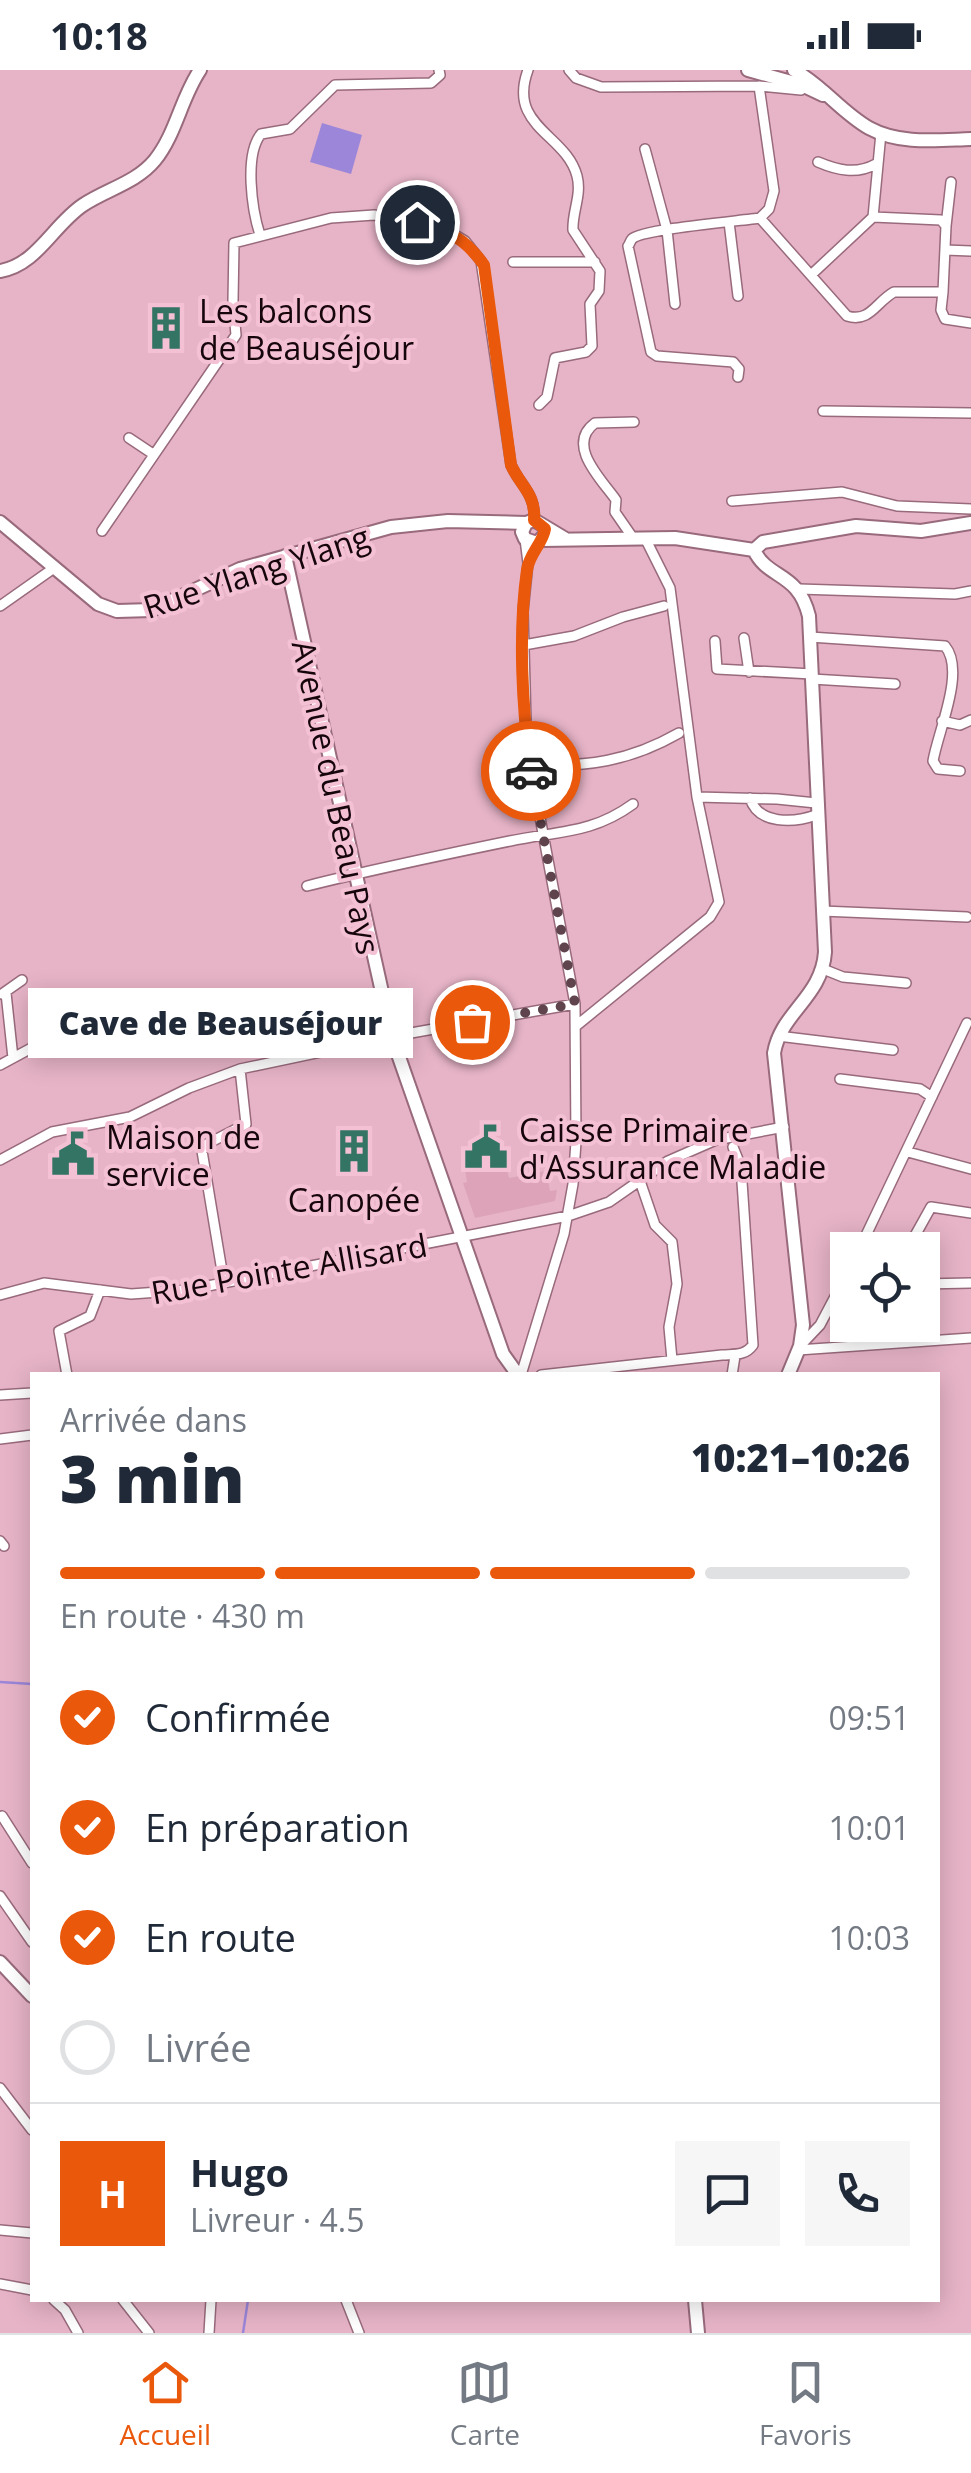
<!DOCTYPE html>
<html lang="fr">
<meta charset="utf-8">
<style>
:root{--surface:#fff;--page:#f6f6f7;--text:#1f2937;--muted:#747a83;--line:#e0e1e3;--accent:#ea580c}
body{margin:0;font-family:"Open Sans",sans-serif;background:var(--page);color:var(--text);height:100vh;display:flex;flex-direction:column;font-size:38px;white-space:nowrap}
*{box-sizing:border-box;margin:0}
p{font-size:32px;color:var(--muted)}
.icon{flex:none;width:55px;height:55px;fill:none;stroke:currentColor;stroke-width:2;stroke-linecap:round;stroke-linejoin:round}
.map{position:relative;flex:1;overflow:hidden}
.drawer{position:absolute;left:30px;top:1302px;width:910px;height:930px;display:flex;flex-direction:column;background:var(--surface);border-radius:0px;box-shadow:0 5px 25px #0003}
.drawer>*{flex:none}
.buttons{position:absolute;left:830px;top:1162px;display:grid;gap:20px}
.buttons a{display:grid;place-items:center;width:110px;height:110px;border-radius:0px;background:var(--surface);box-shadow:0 5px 25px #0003;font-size:50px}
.pin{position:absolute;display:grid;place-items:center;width:85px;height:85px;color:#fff;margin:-42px;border:5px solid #fff;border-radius:50%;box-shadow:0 2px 10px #0007}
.courier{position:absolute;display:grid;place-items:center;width:100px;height:100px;margin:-50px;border:8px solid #ea580c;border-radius:50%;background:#fff;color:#222;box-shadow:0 2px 12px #0007}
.bubble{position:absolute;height:70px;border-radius:0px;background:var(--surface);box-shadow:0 5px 25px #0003;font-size:32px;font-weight:800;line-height:70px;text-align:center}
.summary em{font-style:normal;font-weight:800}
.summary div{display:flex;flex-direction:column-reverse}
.summary{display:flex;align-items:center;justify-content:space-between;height:170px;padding:0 30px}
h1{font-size:65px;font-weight:800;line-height:75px}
.bar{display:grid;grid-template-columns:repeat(4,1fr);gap:15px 10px;align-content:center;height:120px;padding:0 30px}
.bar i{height:12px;border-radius:8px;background:var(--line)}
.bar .selected{background:var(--accent)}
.bar p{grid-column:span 4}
.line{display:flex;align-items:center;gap:25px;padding:0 30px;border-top:2px solid var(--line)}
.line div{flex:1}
.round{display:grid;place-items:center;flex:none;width:105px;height:105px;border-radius:0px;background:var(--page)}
ol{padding:0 30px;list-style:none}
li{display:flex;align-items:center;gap:30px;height:110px}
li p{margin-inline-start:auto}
li .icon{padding:10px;border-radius:50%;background:var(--accent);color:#fff;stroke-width:4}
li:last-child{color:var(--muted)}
li i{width:55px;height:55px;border:5px solid var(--line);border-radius:50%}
.status{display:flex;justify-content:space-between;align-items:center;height:70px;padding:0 50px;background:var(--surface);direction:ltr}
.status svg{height:28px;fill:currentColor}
.tabs{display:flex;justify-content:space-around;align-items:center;height:140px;border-top:2px solid var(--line);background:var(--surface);font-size:28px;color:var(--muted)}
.tabs a{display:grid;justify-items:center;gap:5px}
.tabs .selected{color:var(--accent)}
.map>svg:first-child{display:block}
</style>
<div class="status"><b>10:18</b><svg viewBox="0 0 49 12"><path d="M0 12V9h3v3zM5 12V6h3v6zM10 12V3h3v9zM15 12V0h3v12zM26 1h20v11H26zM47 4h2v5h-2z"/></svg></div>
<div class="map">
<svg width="971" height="2263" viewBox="0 0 971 2263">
<rect width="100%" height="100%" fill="#e7b4c7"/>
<path fill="#dca3b9" d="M505,1092L509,1108L546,1101L550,1121L557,1120L555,1131L475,1148L463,1113L467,1112L465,1100Z"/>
<path fill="#9b86d9" d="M322,53L362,65L351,104L310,92Z"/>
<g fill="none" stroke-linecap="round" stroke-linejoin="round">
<path stroke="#9b86d9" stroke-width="2.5" d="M0,1612L32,1614
M243,2263L248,2230"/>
<g stroke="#986a7c" stroke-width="12">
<path id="street" d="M528,0C507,57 566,64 577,106C582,125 572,142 573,160L600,201L599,221L590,234L592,276L586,282L555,288L547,327L539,335
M569,0L576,8L601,17L759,16L801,20
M759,16L774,121L769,139L760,148
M645,79L667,160L675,234
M818,92C837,100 856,105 876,94
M729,152L738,226
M946,156L951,112
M260,165C252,140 244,85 261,64L290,59L335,15L431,13L440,5L439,0
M945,180L971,181
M513,192H595
M811,205L873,147L881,63
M943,222L941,240L945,249L971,253
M738,307L739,299L733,292L657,286L651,282L628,176C630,174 630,171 632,169C642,159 740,151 760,148L847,246C870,253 876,232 894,222H943L946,156L941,150L873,147
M823,341L971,343
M129,368L153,384
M732,431L842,422L897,436L971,439
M102,461L236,265L233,231L234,173L331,148L374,145L417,152L455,165L465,171L481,191L511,395C521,417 536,424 534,450
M633,468L615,442L616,430C602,410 565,375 595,353L634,352
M799,519L955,524L971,521
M0,536L54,498
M810,567L945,576C966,601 938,661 933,691L938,699L960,701
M744,568L749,602
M715,571L717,599L812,604
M524,575L574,566L623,547L664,536
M812,609L895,614
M942,651L960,655L971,650
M530,694C586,698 630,691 679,663
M697,727L777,729L816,733
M750,728C758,755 794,753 816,745
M307,816C374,799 442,785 510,771C557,761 592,764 633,734
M822,841L967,847
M823,899L843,907L906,913
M2,924L22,910
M576,956L710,847L719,832L697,727L670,518L645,468
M778,966L893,980
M13,988L37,975L87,971
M0,995L13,988L6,923
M840,1009L920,1019L932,1027
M908,1082L971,1099
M0,1090L52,1062L130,1047L189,1018L240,999L411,963L575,934
M640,1111L655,1155L672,1172L677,1214L669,1257L672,1290
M859,1180L967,953
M907,1180L931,1137L971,1143
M224,1213L202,1081L207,1074L246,1054L240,999
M922,1214L971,1213
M0,1225L44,1213L131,1224L187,1220L568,1146L609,1132L668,1091L716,1070L784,1057
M801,1275L820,1255L848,1202
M798,1280L971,1268
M67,1305L59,1261L90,1246L100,1220
M521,1305L564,1164L573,1114L576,1072L575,934L530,694L526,651L523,542L528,493L525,469
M541,1305L722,1285C735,1284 745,1286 753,1275L741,1097L733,1077
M732,1305L735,1286
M0,1325L32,1323
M0,1369L32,1365
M0,1471L4,1476
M2,1746L32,1793
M0,1826L32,1872
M0,2018L32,2060
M0,2160L32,2163
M0,2214L32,2220
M54,2230L65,2240L78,2263
M123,2230L149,2263
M346,2230L359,2263
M209,2263L211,2230"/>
</g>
<g stroke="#986a7c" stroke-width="16">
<path id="secondary" d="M748,0L802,15L823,25
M794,0C823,16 841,42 869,58C900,75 938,70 971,69
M0,201C37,195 53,155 83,135C107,119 136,113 155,90C176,64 181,28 200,0
M0,452L98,534L117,541L152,540L240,499L391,457L448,451L526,453L534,450L564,468
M526,453L522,462L525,469L537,473L544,466
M542,470L675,468L754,480
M754,480C768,510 798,501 809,546L825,882C822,927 781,942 774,983L803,1255L800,1276L788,1305
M754,480L763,472L856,456L921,461L971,453
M285,486L392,967L503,1284L518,1305
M0,1892L32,1926
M695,2230L698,2263"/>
</g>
<use href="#street" stroke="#fff" stroke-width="9"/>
<use href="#secondary" stroke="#fff" stroke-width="12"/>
</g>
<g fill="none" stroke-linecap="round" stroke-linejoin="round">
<path stroke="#5f434d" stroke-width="10" stroke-dasharray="0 18" d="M472,952L575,934L531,701"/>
<path stroke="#ea580c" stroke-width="12" d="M417,152C450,163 463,166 484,195L511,395C521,417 536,424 534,450L545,459C543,473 529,484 527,500C518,562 522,639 531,701"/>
</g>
<defs>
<g id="building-bare" transform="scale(3.45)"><path d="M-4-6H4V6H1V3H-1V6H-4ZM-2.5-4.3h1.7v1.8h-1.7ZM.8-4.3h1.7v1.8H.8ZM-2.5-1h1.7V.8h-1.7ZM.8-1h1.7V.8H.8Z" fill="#337464" stroke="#f4c1d4" stroke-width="2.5" paint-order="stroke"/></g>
<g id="civic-bare" transform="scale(3.45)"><path d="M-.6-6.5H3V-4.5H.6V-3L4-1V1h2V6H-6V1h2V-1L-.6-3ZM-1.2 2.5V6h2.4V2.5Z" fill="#337464" stroke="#f4c1d4" stroke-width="2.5" paint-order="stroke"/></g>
</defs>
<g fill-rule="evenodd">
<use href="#building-bare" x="166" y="258"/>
<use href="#civic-bare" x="486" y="1077"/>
<use href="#building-bare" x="354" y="1081"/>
<use href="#civic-bare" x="73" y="1084"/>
</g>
<g text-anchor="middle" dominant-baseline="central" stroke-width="8" stroke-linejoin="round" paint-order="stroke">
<g font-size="32" fill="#16060c" stroke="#f4c1d4" text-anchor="start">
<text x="199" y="240">Les balcons<tspan x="199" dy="37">de Beauséjour</tspan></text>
<text x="519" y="1059">Caisse Primaire<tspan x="519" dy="37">d'Assurance Maladie</tspan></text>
<text x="106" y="1066">Maison de<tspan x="106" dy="37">service</tspan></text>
<text x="354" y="1129" text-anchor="middle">Canopée</text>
</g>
<g font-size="32" fill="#16060c" stroke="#f4c1d4">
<text transform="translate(256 501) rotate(-18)">Rue Ylang Ylang</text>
<text transform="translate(337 727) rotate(78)">Avenue du Beau Pays</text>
<text transform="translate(289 1198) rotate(-10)">Rue Pointe Allisard</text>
</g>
</g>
</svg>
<div class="buttons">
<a><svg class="icon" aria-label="locate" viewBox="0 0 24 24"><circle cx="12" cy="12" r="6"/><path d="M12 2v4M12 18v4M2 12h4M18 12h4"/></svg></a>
</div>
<div class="pin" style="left:472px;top:952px;background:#ea580c"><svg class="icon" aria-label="bag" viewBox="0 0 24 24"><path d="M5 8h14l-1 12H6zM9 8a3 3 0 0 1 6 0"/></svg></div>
<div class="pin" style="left:417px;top:152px;background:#1f2937"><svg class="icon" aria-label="home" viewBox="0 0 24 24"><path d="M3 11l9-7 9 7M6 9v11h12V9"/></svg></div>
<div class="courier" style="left:531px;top:701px"><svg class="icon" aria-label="car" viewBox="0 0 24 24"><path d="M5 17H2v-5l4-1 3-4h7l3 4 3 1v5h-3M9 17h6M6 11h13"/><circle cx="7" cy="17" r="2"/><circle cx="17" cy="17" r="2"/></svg></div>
<div class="bubble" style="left:28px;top:918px;width:385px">Cave de Beauséjour</div>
<section class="drawer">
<div class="summary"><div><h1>3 min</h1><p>Arrivée dans</p></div><em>10:21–10:26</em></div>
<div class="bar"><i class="selected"></i><i class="selected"></i><i class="selected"></i><i></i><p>En route · 430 m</p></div>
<ol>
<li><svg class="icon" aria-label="check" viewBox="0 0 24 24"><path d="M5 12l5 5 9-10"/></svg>Confirmée<p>09:51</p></li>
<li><svg class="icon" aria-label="check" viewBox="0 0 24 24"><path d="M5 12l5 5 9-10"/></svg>En préparation<p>10:01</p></li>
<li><svg class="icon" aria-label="check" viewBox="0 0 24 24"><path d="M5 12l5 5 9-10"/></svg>En route<p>10:03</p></li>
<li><i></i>Livrée</li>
</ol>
<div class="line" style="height:180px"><b class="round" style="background:var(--accent);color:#fff">H</b><div><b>Hugo</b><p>Livreur · 4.5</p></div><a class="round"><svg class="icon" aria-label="chat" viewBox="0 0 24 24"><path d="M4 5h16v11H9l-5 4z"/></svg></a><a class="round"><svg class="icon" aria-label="phone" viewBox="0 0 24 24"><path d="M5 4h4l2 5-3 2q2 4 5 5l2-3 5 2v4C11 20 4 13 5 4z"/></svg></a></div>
</section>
</div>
<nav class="tabs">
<a class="selected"><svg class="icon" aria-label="home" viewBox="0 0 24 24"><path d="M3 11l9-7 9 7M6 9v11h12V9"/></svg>Accueil</a>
<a><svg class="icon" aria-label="map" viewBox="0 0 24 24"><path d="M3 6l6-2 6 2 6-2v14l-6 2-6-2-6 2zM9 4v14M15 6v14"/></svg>Carte</a>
<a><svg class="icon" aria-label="saved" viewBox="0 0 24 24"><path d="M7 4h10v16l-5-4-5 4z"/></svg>Favoris</a>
</nav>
